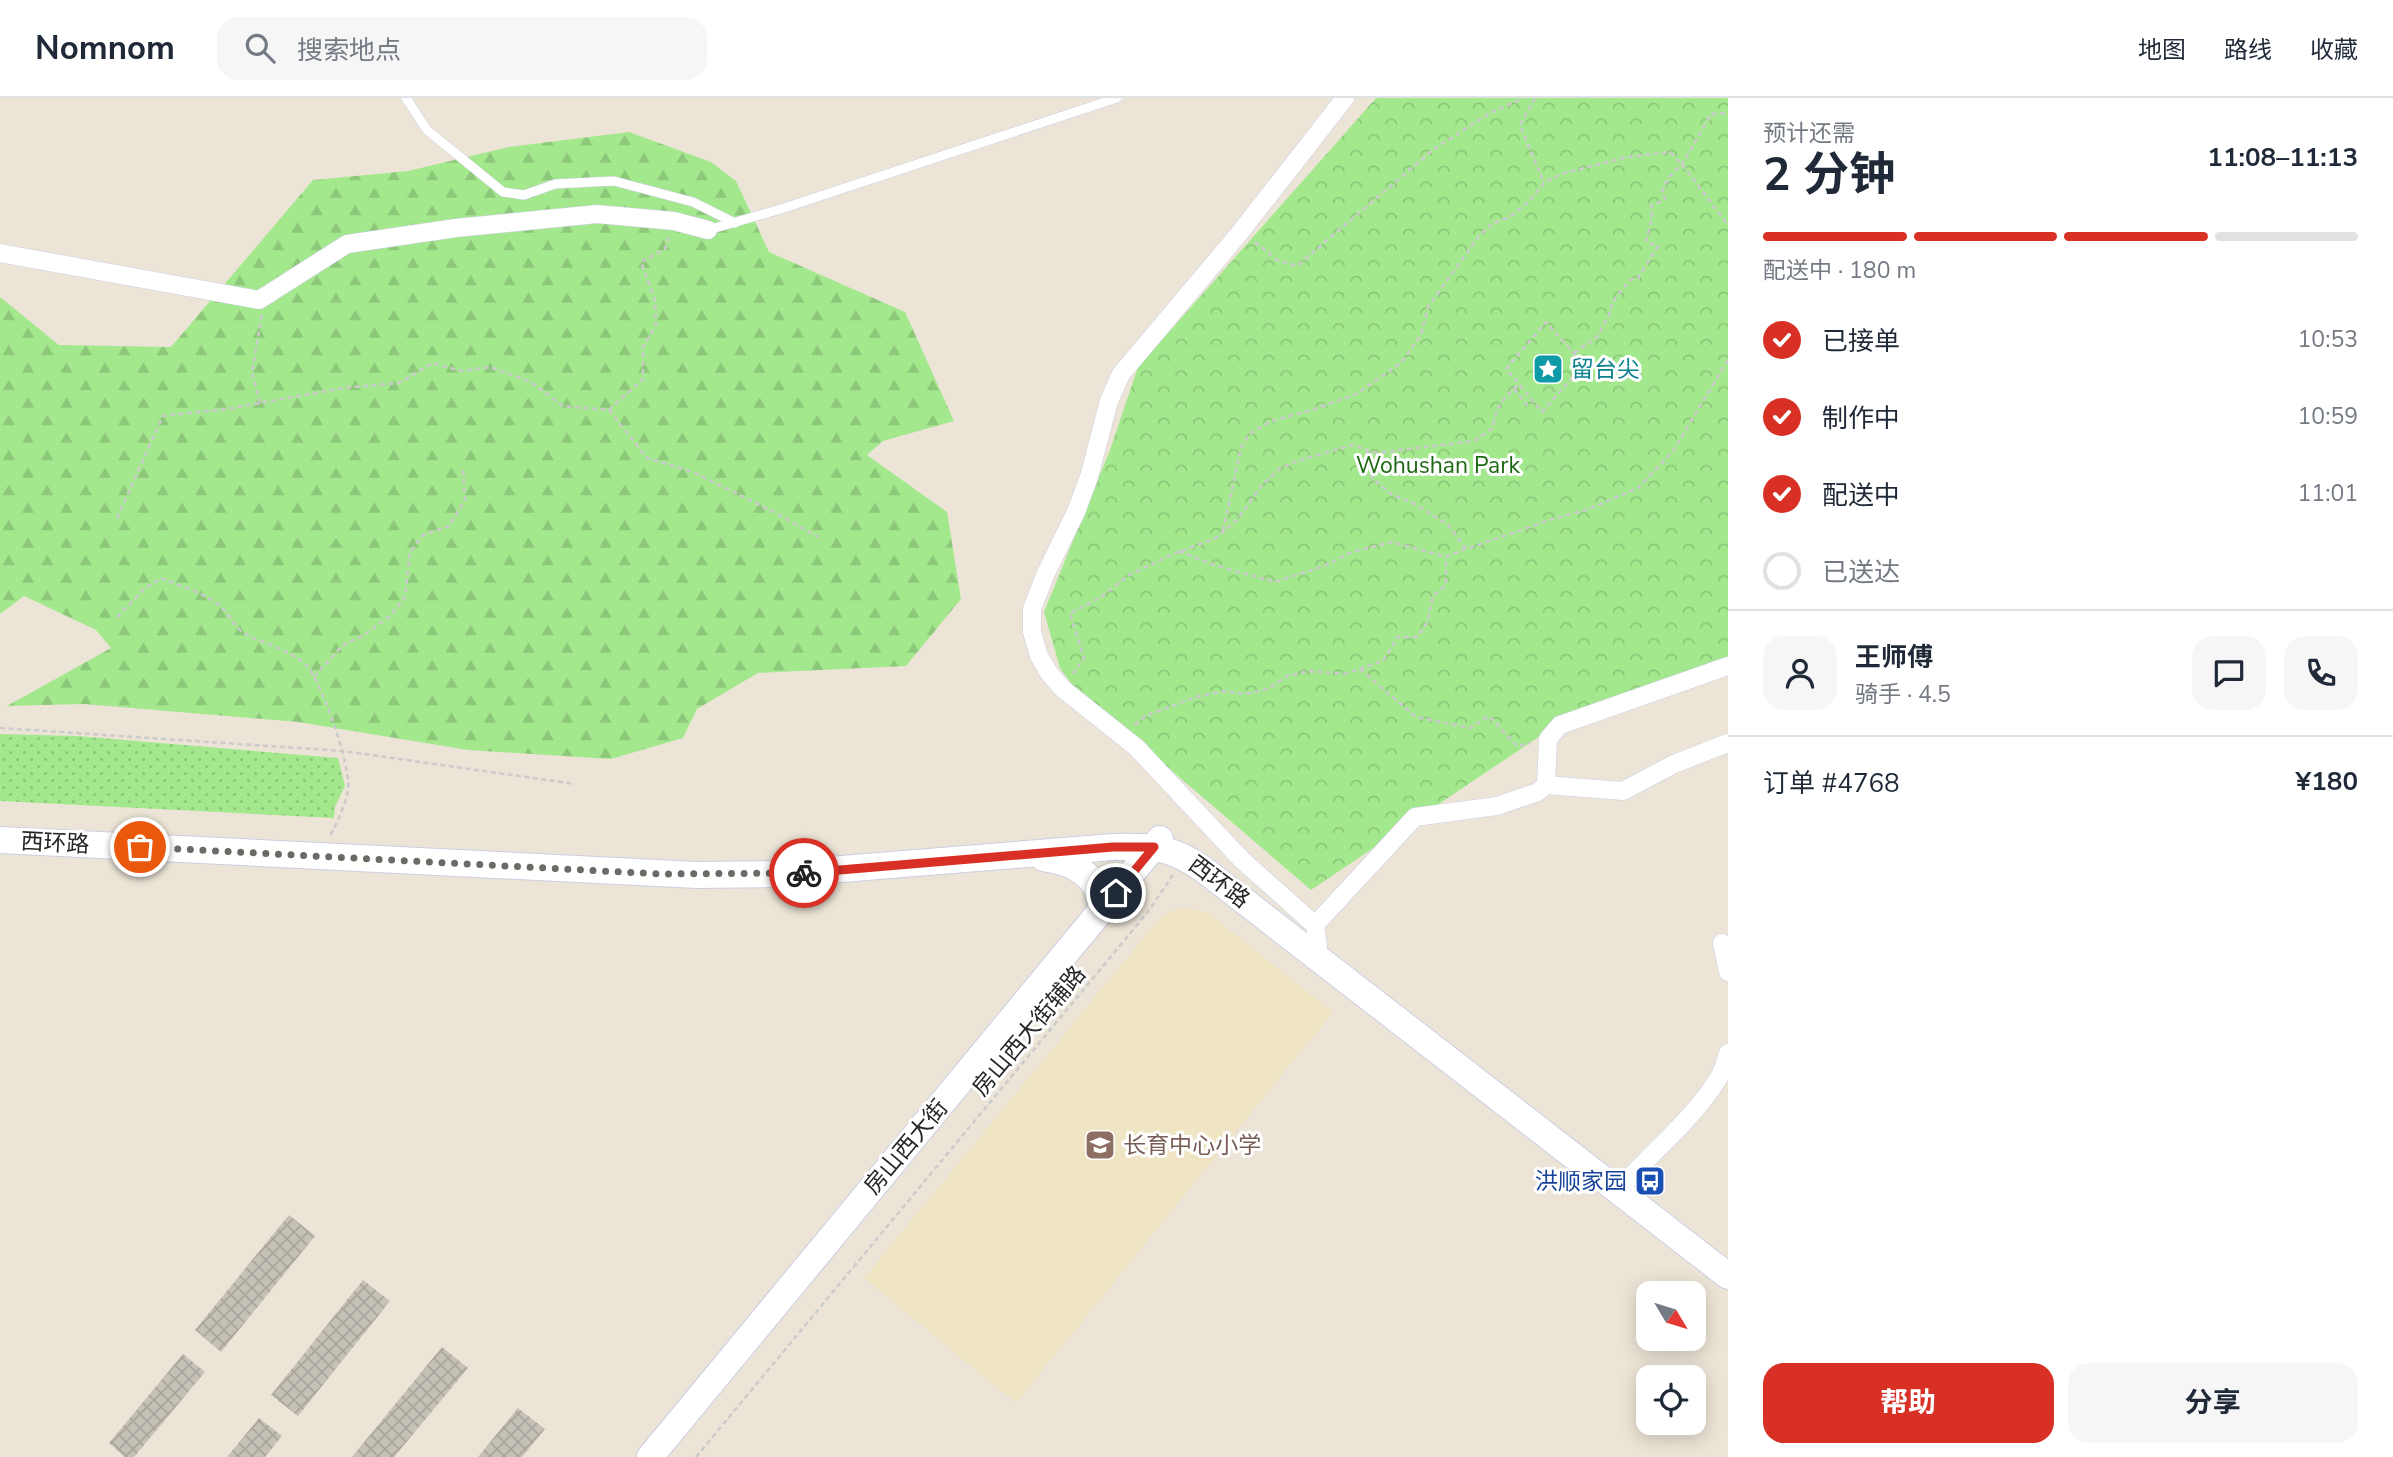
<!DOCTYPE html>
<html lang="zh">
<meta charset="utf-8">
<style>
:root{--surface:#fff;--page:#f6f6f7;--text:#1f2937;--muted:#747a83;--line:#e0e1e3;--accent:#d93025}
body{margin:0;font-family:"Nunito Sans","Noto Sans SC",sans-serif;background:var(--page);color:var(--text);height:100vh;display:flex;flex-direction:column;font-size:26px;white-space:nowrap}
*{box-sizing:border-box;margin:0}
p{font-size:23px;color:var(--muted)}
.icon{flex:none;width:38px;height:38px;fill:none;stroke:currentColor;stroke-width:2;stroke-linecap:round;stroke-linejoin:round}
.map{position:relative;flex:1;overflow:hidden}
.sheet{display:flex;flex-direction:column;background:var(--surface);width:665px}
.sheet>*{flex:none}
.needle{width:46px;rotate:128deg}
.controls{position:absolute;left:1636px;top:1183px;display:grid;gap:14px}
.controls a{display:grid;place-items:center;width:70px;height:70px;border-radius:14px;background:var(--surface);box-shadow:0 4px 18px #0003;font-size:35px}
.pin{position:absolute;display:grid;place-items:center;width:60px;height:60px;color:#fff;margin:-30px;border:4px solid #fff;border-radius:50%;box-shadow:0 2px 7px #0007}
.courier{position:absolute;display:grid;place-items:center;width:70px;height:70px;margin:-35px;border:5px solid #d93025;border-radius:50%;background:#fff;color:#222;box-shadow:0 2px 9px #0007}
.headline em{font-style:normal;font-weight:700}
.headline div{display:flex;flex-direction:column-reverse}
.headline{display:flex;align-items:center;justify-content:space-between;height:119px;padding:0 35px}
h1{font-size:46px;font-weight:700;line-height:52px}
.bar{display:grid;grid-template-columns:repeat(4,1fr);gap:10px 7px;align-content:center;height:84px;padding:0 35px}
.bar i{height:9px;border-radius:5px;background:var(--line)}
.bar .current{background:var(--accent)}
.bar p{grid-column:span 4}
.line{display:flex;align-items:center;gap:18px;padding:0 35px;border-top:2px solid var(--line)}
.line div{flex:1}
.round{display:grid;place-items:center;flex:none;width:74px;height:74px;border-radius:21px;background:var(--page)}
ol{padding:0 35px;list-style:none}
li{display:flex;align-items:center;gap:21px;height:77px}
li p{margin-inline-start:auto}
li .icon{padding:7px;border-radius:50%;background:var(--accent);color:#fff;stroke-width:4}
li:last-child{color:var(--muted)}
li i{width:38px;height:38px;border:4px solid var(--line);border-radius:50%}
.button{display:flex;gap:14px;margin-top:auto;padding:14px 35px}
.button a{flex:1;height:80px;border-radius:21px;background:var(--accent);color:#fff;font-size:28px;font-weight:700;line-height:80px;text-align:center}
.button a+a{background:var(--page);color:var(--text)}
header{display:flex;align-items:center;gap:42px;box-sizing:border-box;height:98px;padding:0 35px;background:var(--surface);border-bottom:2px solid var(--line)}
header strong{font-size:33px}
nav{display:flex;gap:38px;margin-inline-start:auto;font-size:24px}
.search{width:490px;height:63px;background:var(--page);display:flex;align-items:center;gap:18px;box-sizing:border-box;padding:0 24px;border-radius:21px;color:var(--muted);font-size:26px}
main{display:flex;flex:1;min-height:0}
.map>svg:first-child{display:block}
</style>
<header>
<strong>Nomnom</strong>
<div class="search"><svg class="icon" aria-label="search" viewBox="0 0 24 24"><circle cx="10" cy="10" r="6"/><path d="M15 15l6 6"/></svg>搜索地点</div>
<nav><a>地图</a><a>路线</a><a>收藏</a></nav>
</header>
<main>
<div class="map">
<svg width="1728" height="1359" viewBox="0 0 1728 1359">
<defs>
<pattern id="grass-dots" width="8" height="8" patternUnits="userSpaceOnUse" patternTransform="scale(1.75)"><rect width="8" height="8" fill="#a4e88e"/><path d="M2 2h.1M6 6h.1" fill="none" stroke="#8dc77a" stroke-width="1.8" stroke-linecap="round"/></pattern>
<pattern id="forest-firs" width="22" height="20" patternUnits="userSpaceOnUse" patternTransform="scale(1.75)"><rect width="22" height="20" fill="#a4e88e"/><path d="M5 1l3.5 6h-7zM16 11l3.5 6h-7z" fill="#8dc77a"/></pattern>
<pattern id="park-crowns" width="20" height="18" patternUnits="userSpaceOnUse" patternTransform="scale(1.75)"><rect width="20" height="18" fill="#a4e88e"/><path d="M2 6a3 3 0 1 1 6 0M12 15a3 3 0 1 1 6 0" fill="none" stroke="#8dc77a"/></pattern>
<pattern id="building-cross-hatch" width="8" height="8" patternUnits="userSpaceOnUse" patternTransform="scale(1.75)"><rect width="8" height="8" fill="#c6c1b7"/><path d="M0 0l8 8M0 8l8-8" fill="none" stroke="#aaa69d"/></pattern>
</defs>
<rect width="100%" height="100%" fill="#ece5d7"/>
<path fill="#efe5c4" d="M1184,810L1207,814L1333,914L1016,1305L864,1180L1160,820L1171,813Z"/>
<path fill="url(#grass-dots)" d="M0,636L77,638L338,660L345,688L335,709L334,720L0,703Z"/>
<path fill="url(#forest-firs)" d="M629,34L711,64L736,83L769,154L905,214L954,323L883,343L867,357L947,414L961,501L906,568L758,575L697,611L683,640L611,661L468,652L298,624L84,606L7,608L111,550L96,532L24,498L0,516V199L59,247L171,249L313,82L408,73L509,49Z"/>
<path fill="url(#park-crowns)" d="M1376,0H1728V565L1540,638L1311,792L1074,589L1060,570L1044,514L1110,352L1138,269Z"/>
<path fill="url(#building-cross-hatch)" d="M289,1117L315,1138L221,1254L195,1232Z
M363,1182L390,1203L298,1318L271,1297Z
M442,1249L468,1270L394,1359H352Z
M183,1256L205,1274L134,1359H125L109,1345Z
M518,1310L545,1331L522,1359H478Z
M259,1320L282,1338L265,1359H227Z"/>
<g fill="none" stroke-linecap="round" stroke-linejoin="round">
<g stroke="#cccee2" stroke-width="10">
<path id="service" d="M406,0L427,32L503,94L524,97L555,86L614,83L693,104L735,125
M708,132L781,111L1117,0"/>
</g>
<g stroke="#cccee2" stroke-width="19">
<path id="minor" d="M0,155L259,202L347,146L456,130L597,116L674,123L708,132
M1546,687L1623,693L1674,666L1728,645
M1315,827L1415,719L1497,708L1538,694L1546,687L1548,641L1560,627L1728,568
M1722,845L1728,874
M1318,848L1315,827L1242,762L1137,650L1063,591L1049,575L1039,558L1032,534V511L1046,475L1076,414L1089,379L1109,303L1121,276L1238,137L1345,0
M1625,1085C1656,1050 1693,1021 1718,981C1723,974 1725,964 1728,955"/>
</g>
<g stroke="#cccee2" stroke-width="28">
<path id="secondary" d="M0,742L697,777L780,776L1113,749C1152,748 1170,748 1203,771L1728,1178
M1044,760C1074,764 1104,780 1101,814
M650,1359L1160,741"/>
</g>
<path stroke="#cbcbcb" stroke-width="2.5" stroke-dasharray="5 3.5" stroke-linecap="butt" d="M1535,0L1520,27L1544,85
M1255,144L1277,162L1297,168L1434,51L1490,15L1523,0
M1574,255L1597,239L1609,217L1613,203L1630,182L1638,180L1658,148L1646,143L1652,120L1651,108L1665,101L1662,93L1669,79L1682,66L1690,53L1711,16L1728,15
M1514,291L1519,286L1542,314L1584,267L1546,224L1506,271L1519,286
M260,305L252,274L262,215
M609,312L647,360L693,374L774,414L818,439
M1366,351L1372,380L1391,396L1415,406L1448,427L1466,451L1553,421L1589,411L1638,390L1673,353L1728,262
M117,420L163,318L227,311L344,290L399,285L432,265L462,273L490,269L531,284L563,308L609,312L643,281V249L656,227L655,202L641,164L665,151L669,139
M1223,433L1241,350L1249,336L1272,323L1312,312L1356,296L1401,265L1421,237L1428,209L1479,138L1492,126L1510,119L1528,104L1544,85L1561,76L1627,59L1670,54L1685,70L1728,127
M1179,453L1214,467L1275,484L1324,468L1352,454L1392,444L1446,459L1465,451
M117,519L144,491L161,480C180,488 202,494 219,507C229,515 233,528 244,535C262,545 292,553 306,567C322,583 352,671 348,693C345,708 337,725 330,738
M1360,571L1416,619L1470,630L1489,618L1517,648L1531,645
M1073,576L1084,560L1070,515L1100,500L1129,477L1171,457L1216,440L1237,422L1262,387L1279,371L1297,363L1352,347L1376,355L1474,343L1493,330C1495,312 1501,303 1514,291L1530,311
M314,579L342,548L364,537L390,518L405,499L410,454L423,437L449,428L465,402L463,371
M1135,627L1145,618L1196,599L1225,593L1245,596L1268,591L1287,578L1310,573L1345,576L1383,563L1398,539H1417L1427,525L1433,498L1446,487V459
M0,630L343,653L575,686
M696,1359L1147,815L1173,777"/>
<use href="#service" stroke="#fff" stroke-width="9"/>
<use href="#minor" stroke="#fff" stroke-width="18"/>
<use href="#secondary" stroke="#fff" stroke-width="26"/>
</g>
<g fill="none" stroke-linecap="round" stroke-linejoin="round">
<path stroke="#6c6a65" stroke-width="7" stroke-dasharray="0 12.6" d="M140,749L661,776L804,775"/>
<path stroke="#d93025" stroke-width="9" d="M804,775L1113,749H1154L1116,795"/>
</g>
<defs>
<g id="sight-square" transform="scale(1.575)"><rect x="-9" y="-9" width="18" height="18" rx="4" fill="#0f9aa8" stroke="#fff"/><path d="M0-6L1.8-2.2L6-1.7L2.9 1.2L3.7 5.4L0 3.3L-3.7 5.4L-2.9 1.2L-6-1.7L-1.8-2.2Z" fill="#fff"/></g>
<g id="school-square" transform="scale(1.575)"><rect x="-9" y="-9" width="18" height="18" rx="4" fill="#8d6e63" stroke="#fff"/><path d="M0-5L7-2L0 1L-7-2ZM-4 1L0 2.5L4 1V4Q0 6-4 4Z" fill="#fff"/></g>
<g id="bus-square" transform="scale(1.575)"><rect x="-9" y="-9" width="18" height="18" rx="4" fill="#1a4fb4" stroke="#fff"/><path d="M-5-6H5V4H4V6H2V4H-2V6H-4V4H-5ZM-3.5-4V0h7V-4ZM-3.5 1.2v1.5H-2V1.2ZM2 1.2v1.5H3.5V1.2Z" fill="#fff"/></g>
</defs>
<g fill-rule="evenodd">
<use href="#sight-square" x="1548" y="271"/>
<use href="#school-square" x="1100" y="1047"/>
<use href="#bus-square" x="1650" y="1083"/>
</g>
<g text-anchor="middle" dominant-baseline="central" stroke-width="6" stroke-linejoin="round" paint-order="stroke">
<g font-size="23" fill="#0d838f" stroke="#fff" text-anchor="start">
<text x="1571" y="271">留台尖</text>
</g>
<g font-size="23" fill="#1d6813" stroke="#fff">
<text x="1438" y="367">Wohushan Park</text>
</g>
<g font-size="23" fill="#272727" stroke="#fff">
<text transform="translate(55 745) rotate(3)">西环路</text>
<text transform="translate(1219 784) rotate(37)">西环路</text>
<text transform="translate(1029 933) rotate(-50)">房山西大街辅路</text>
<text transform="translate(906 1049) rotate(-50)">房山西大街</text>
</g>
<g font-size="23" fill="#785e54" stroke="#fff" text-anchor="start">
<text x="1123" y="1047">长育中心小学</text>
</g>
<g font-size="23" fill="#164399" stroke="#fff" text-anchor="end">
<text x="1627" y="1083">洪顺家园</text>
</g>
</g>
</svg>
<div class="controls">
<a><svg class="needle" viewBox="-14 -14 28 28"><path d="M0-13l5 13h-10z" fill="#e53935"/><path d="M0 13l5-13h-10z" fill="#747a83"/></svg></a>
<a><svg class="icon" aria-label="locate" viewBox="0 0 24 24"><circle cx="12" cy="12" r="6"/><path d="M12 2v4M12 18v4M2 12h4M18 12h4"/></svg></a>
</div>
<div class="pin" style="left:140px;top:749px;background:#ea580c"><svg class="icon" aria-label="bag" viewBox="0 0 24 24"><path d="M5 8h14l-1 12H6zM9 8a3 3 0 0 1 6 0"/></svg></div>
<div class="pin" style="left:1116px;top:795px;background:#1f2937"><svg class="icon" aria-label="home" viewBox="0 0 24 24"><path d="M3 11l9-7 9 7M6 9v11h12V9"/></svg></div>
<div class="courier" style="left:804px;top:775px"><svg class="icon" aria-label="bike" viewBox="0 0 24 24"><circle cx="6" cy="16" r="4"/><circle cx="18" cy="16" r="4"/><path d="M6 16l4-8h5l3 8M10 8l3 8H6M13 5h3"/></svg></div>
</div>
<section class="sheet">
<div class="headline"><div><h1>2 分钟</h1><p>预计还需</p></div><em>11:08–11:13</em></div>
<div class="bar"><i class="current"></i><i class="current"></i><i class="current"></i><i></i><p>配送中 · 180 m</p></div>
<ol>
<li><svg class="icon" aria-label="check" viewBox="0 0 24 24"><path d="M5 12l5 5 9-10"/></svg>已接单<p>10:53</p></li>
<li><svg class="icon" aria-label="check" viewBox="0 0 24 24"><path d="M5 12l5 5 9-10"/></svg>制作中<p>10:59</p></li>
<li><svg class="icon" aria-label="check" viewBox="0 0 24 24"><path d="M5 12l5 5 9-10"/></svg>配送中<p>11:01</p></li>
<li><i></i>已送达</li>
</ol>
<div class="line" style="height:126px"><a class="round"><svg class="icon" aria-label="person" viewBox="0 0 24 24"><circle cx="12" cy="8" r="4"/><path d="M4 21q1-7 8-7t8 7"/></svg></a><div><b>王师傅</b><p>骑手 · 4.5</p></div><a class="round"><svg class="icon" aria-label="chat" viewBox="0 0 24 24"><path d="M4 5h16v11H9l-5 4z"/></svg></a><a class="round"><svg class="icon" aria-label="phone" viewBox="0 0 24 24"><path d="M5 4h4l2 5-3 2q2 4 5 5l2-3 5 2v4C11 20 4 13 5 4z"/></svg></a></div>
<div class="line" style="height:91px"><div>订单 #4768</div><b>¥180</b></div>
<div class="button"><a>帮助</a><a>分享</a></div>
</section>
</main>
